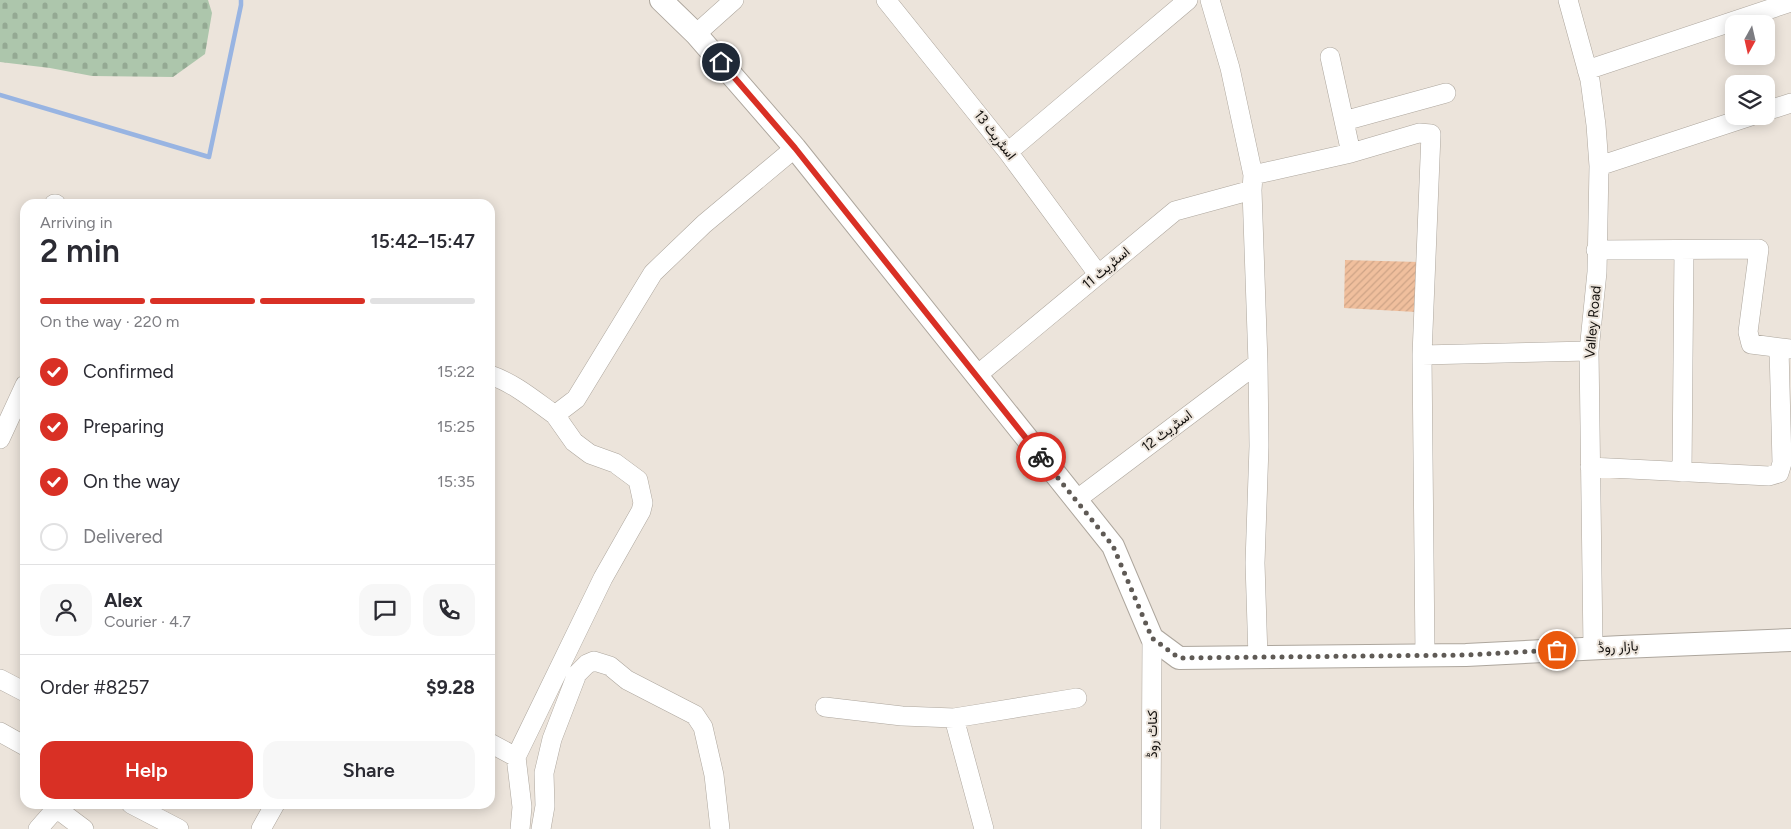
<!DOCTYPE html>
<meta charset="utf-8">
<style>
:root{--surface:#fff;--page:#f7f7f7;--text:#2b2b33;--muted:#7c7c81;--line:#e1e1e2;--accent:#d93025}
body{margin:0;font-family:Figtree,Vazirmatn,sans-serif;background:var(--page);color:var(--text);height:100vh;display:flex;flex-direction:column;font-size:19px;white-space:nowrap}
*{box-sizing:border-box;margin:0}
p{font-size:16px;color:var(--muted)}
.icon{flex:none;width:28px;height:28px;fill:none;stroke:currentColor;stroke-width:2;stroke-linecap:round;stroke-linejoin:round}
.map{position:relative;flex:1;overflow:hidden}
.drawer{position:absolute;left:20px;top:199px;width:475px;height:610px;display:flex;flex-direction:column;background:var(--surface);border-radius:15px;box-shadow:0 2px 12px #0003}
.drawer>*{flex:none}
.needle{width:32px;rotate:188deg}
.controls{position:absolute;left:1725px;top:15px;display:grid;gap:10px}
.controls a{display:grid;place-items:center;width:50px;height:50px;border-radius:10px;background:var(--surface);box-shadow:0 2px 12px #0003;font-size:25px}
.pin{position:absolute;display:grid;place-items:center;width:42px;height:42px;color:#fff;margin:-21px;border:2px solid #fff;border-radius:50%;box-shadow:0 1px 5px #0007}
.courier{position:absolute;display:grid;place-items:center;width:50px;height:50px;margin:-25px;border:4px solid #d93025;border-radius:50%;background:#fff;color:#222;box-shadow:0 1px 6px #0007}
.overview em{font-style:normal;font-weight:600}
.overview div{display:flex;flex-direction:column-reverse}
.overview{display:flex;align-items:center;justify-content:space-between;height:85px;padding:0 20px}
h1{font-size:32px;font-weight:600;line-height:38px}
.bar{display:grid;grid-template-columns:repeat(4,1fr);gap:8px 5px;align-content:center;height:60px;padding:0 20px}
.bar i{height:6px;border-radius:4px;background:var(--line)}
.bar .active{background:var(--accent)}
.bar p{grid-column:span 4}
.line{display:flex;align-items:center;gap:12px;padding:0 20px;border-top:1px solid var(--line)}
.line div{flex:1}
.round{display:grid;place-items:center;flex:none;width:52px;height:52px;border-radius:15px;background:var(--page)}
ol{padding:0 20px;list-style:none}
li{display:flex;align-items:center;gap:15px;height:55px}
li p{margin-inline-start:auto}
li .icon{padding:5px;border-radius:50%;background:var(--accent);color:#fff;stroke-width:4}
li:last-child{color:var(--muted)}
li i{width:28px;height:28px;border:2px solid var(--line);border-radius:50%}
.button{display:flex;gap:10px;margin-top:auto;padding:10px 20px}
.button a{flex:1;height:58px;border-radius:15px;background:var(--accent);color:#fff;font-size:20px;font-weight:600;line-height:58px;text-align:center}
.button a+a{background:var(--page);color:var(--text)}
.map>svg:first-child{display:block}
</style>
<div class="map">
<svg width="1791" height="829" viewBox="0 0 1791 829">
<defs>
<pattern id="cemetery-stones" width="16" height="16" patternUnits="userSpaceOnUse" patternTransform="scale(1.25)"><rect width="16" height="16" fill="#adc6ac"/><path d="M2 7V4a2 2 0 0 1 4 0v3zM10 15v-3a2 2 0 0 1 4 0v3z" fill="#94a993"/></pattern>
<pattern id="building-hatch" width="6" height="6" patternUnits="userSpaceOnUse" patternTransform="scale(1.25)"><rect width="6" height="6" fill="#f0bf9d"/><path d="M-1 1l2-2M0 6l6-6M5 7l2-2" fill="none" stroke="#cda386"/></pattern>
</defs>
<rect width="100%" height="100%" fill="#ece4db"/>
<path fill="url(#cemetery-stones)" d="M0,0H208L212,13L205,54L173,77L92,76L50,68L0,62Z"/>
<g fill="none" stroke-linecap="round" stroke-linejoin="round">
<path stroke="#98b4e2" stroke-width="4.5" d="M0,95L209,157L241,5V0"/>
</g>
<path fill="url(#building-hatch)" d="M1345,260L1419,262L1416,312L1344,308Z"/>
<g fill="none" stroke-linecap="round" stroke-linejoin="round">
<g stroke="#ada69d" stroke-width="20">
<path id="minor" d="M886,0L1008,152L1098,274
M1210,0L1230,68L1253,175L1252,190L1258,363L1259,446L1255,563L1258,658
M1568,0L1590,80L1596,125L1599,166L1597,272L1589,351L1593,648
M696,34L734,0
M1330,57L1351,153
M1587,70L1791,2
M1766,111L1791,103
M1344,121L1446,93
M1008,152L1188,0
M1599,166L1751,116
M1253,175L1351,153L1419,133L1431,134L1422,355L1425,656
M54,204H56
M1596,250L1759,249L1748,332L1751,344L1790,349
M1422,355L1589,351
M490,375C514,383 534,400 555,415
M976,376L1175,211L1252,190
M0,439L25,385
M1590,467L1769,476L1779,473L1782,463L1779,348
M1682,472L1684,250
M1076,500L1258,363
M0,679L25,692
M825,707L902,716L954,718L1077,698
M954,718L984,829
M0,732L25,746
M490,743L516,757
M131,804L179,829
M56,808L84,829
M38,829L60,804
M261,829L275,804
M520,829L522,807L516,757L603,578L641,511L643,503L638,480L615,463L590,454L574,442L555,415L576,399L653,273L704,224L795,148
M541,829L545,806L544,773L552,739L577,674L587,664L594,661L610,666L627,680L695,715L703,727L714,775L720,829
M1151,829L1152,638"/>
</g>
<g stroke="#ada69d" stroke-width="24">
<path id="tertiary" d="M661,0L696,34L795,148L1113,546L1152,638L1179,658L1466,655L1622,647L1791,640"/>
</g>
<use href="#minor" stroke="#fff" stroke-width="19"/>
<use href="#tertiary" stroke="#fff" stroke-width="22"/>
</g>
<g fill="none" stroke-linecap="round" stroke-linejoin="round">
<path stroke="#5f5a55" stroke-width="5" stroke-dasharray="0 9" d="M1041,457L1113,546L1152,638L1179,658L1466,655L1557,650"/>
<path stroke="#d93025" stroke-width="6" d="M721,62L795,148L1041,457"/>
</g>
<g text-anchor="middle" dominant-baseline="central" stroke-width="4" stroke-linejoin="round" paint-order="stroke">
<g font-size="14" fill="#13100d" stroke="#ece4db">
<text transform="translate(995 135) rotate(52)">اسٹریٹ 13</text>
<text transform="translate(1106 268) rotate(-40)">اسٹریٹ 11</text>
<text transform="translate(1593 322) rotate(-85)">Valley Road</text>
<text transform="translate(1167 431) rotate(-37)">اسٹریٹ 12</text>
<text transform="translate(1618 647) rotate(-3)">بازار روڈ</text>
<text transform="translate(1152 734) rotate(-90)">کناٹ روڈ</text>
</g>
</g>
</svg>
<div class="controls">
<a><svg class="needle" viewBox="-14 -14 28 28"><path d="M0-13l5 13h-10z" fill="#e53935"/><path d="M0 13l5-13h-10z" fill="#7c7c81"/></svg></a>
<a><svg class="icon" aria-label="layers" viewBox="0 0 24 24"><path d="M12 4l9 5-9 5-9-5zM3 14l9 5 9-5"/></svg></a>
</div>
<div class="pin" style="left:1557px;top:650px;background:#ea580c"><svg class="icon" aria-label="bag" viewBox="0 0 24 24"><path d="M5 8h14l-1 12H6zM9 8a3 3 0 0 1 6 0"/></svg></div>
<div class="pin" style="left:721px;top:62px;background:#1f2937"><svg class="icon" aria-label="home" viewBox="0 0 24 24"><path d="M3 11l9-7 9 7M6 9v11h12V9"/></svg></div>
<div class="courier" style="left:1041px;top:457px"><svg class="icon" aria-label="bike" viewBox="0 0 24 24"><circle cx="6" cy="16" r="4"/><circle cx="18" cy="16" r="4"/><path d="M6 16l4-8h5l3 8M10 8l3 8H6M13 5h3"/></svg></div>
<section class="drawer">
<div class="overview"><div><h1>2 min</h1><p>Arriving in</p></div><em>15:42–15:47</em></div>
<div class="bar"><i class="active"></i><i class="active"></i><i class="active"></i><i></i><p>On the way · 220 m</p></div>
<ol>
<li><svg class="icon" aria-label="check" viewBox="0 0 24 24"><path d="M5 12l5 5 9-10"/></svg>Confirmed<p>15:22</p></li>
<li><svg class="icon" aria-label="check" viewBox="0 0 24 24"><path d="M5 12l5 5 9-10"/></svg>Preparing<p>15:25</p></li>
<li><svg class="icon" aria-label="check" viewBox="0 0 24 24"><path d="M5 12l5 5 9-10"/></svg>On the way<p>15:35</p></li>
<li><i></i>Delivered</li>
</ol>
<div class="line" style="height:90px"><a class="round"><svg class="icon" aria-label="person" viewBox="0 0 24 24"><circle cx="12" cy="8" r="4"/><path d="M4 21q1-7 8-7t8 7"/></svg></a><div><b>Alex</b><p>Courier · 4.7</p></div><a class="round"><svg class="icon" aria-label="chat" viewBox="0 0 24 24"><path d="M4 5h16v11H9l-5 4z"/></svg></a><a class="round"><svg class="icon" aria-label="phone" viewBox="0 0 24 24"><path d="M5 4h4l2 5-3 2q2 4 5 5l2-3 5 2v4C11 20 4 13 5 4z"/></svg></a></div>
<div class="line" style="height:65px"><div>Order #8257</div><b>$9.28</b></div>
<div class="button"><a>Help</a><a>Share</a></div>
</section>
</div>
